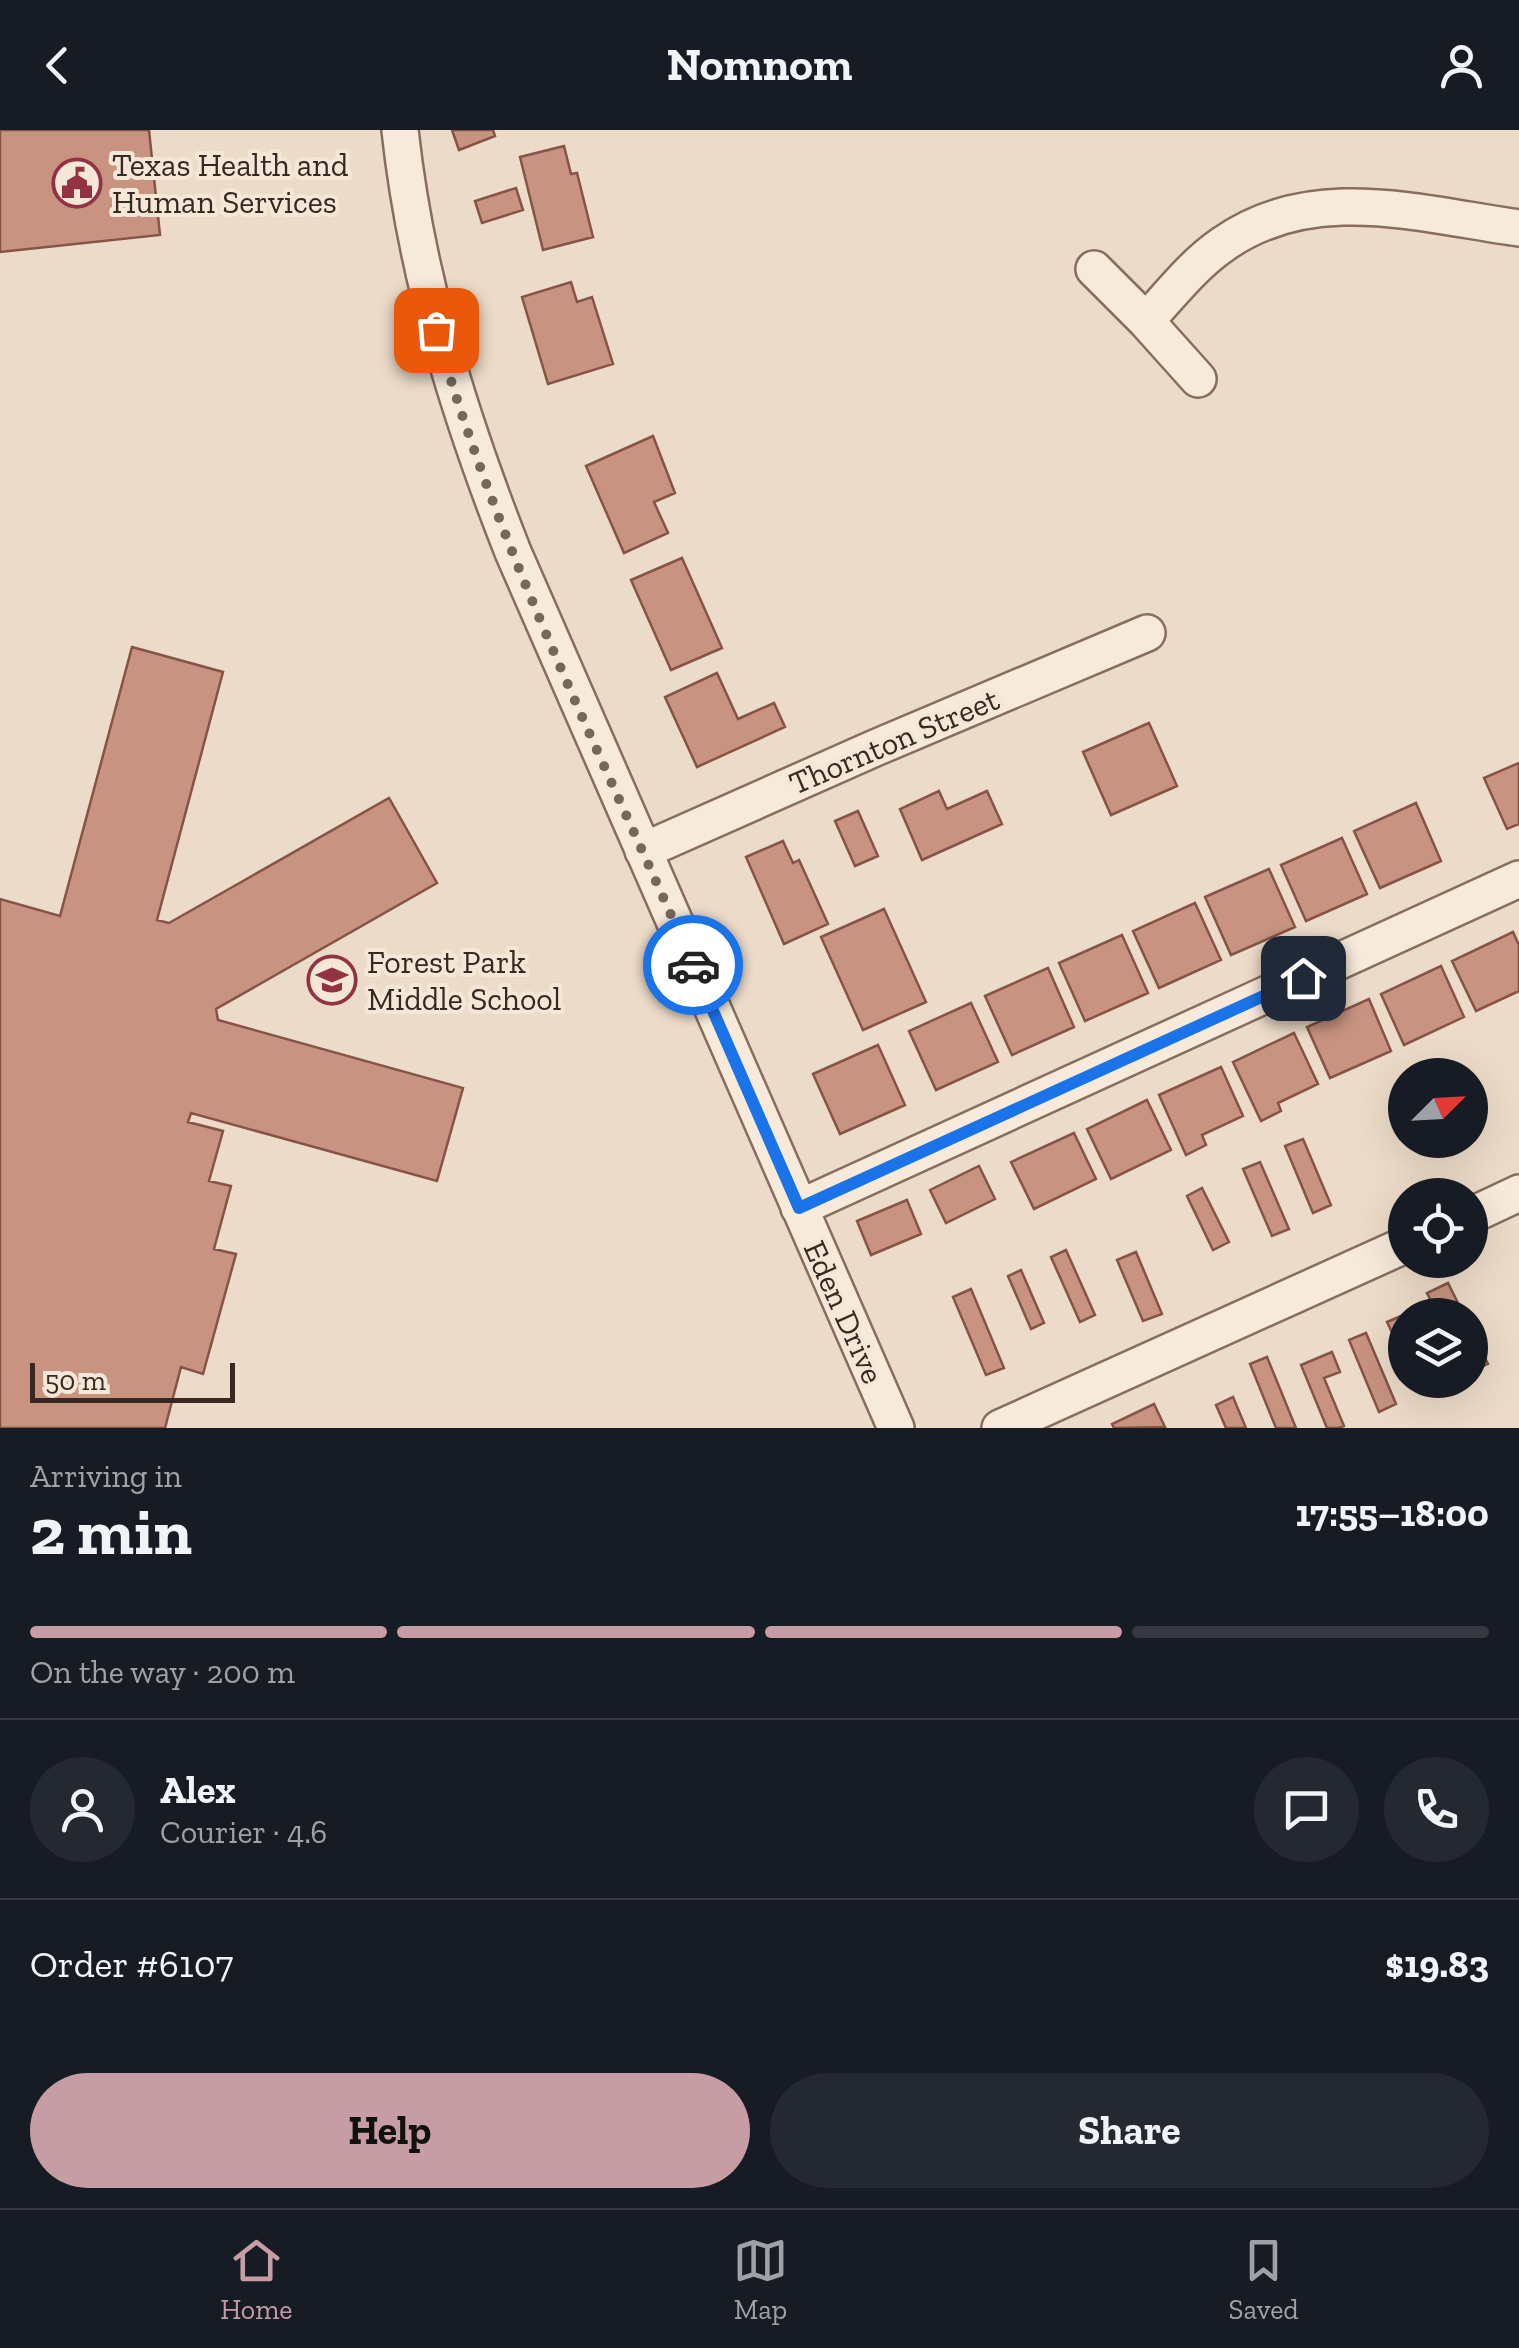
<!DOCTYPE html>
<meta charset="utf-8">
<style>
:root{--surface:#171b24;--page:#242831;--text:#f1f3f6;--muted:#9ea1a6;--line:#363941;--accent:#c69ca5}
body{margin:0;font-family:"Zilla Slab",serif;background:var(--page);color:var(--text);height:100vh;display:flex;flex-direction:column;font-size:38px;white-space:nowrap}
*{box-sizing:border-box;margin:0}
p{font-size:32px;color:var(--muted)}
.icon{flex:none;width:55px;height:55px;fill:none;stroke:currentColor;stroke-width:2;stroke-linecap:round;stroke-linejoin:round}
.map{position:relative;height:1298px;overflow:hidden}
.panel{display:flex;flex-direction:column;background:var(--surface);flex:1}
.panel>*{flex:none}
.needle{width:65px;rotate:66deg}
.controls{position:absolute;left:1388px;top:928px;display:grid;gap:20px}
.controls a{display:grid;place-items:center;width:100px;height:100px;border-radius:50%;background:var(--surface);box-shadow:0 10px 40px #0002;font-size:50px}
.scale{position:absolute;left:30px;bottom:25px;width:205px;box-sizing:border-box;padding-left:10px;border:5px solid #382821;border-top:0;font-size:28px;line-height:35px;white-space:nowrap;color:#382821;-webkit-text-stroke:8px #f4e7d7;paint-order:stroke}
.pin{position:absolute;display:grid;place-items:center;width:85px;height:85px;color:#fff;margin:-42px;border-radius:20px;box-shadow:0 5px 15px #0006}
.courier{position:absolute;display:grid;place-items:center;width:100px;height:100px;margin:-50px;border:8px solid #1a73e8;border-radius:50%;background:#fff;color:#222;box-shadow:0 2px 12px #0007}
.summary em{font-style:normal;font-weight:700}
.summary div{display:flex;flex-direction:column-reverse}
.summary{display:flex;align-items:center;justify-content:space-between;height:170px;padding:0 30px}
h1{font-size:65px;font-weight:700;line-height:75px}
.bar{display:grid;grid-template-columns:repeat(4,1fr);gap:15px 10px;align-content:center;height:120px;padding:0 30px}
.bar i{height:12px;border-radius:8px;background:var(--line)}
.bar .on{background:var(--accent)}
.bar p{grid-column:span 4}
.line{display:flex;align-items:center;gap:25px;padding:0 30px;border-top:2px solid var(--line)}
.line div{flex:1}
.round{display:grid;place-items:center;flex:none;width:105px;height:105px;border-radius:52px;background:var(--page)}
.primary-button{display:flex;gap:20px;margin-top:auto;padding:20px 30px}
.primary-button a{flex:1;height:115px;border-radius:60px;background:var(--accent);color:#111;font-size:40px;font-weight:700;line-height:115px;text-align:center}
.primary-button a+a{background:var(--page);color:var(--text)}
header{display:flex;justify-content:space-between;align-items:center;height:130px;padding:0 30px;background:var(--surface);font-size:45px;font-weight:700}
.tab-bar{display:flex;justify-content:space-around;align-items:center;height:140px;border-top:2px solid var(--line);background:var(--surface);font-size:28px;color:var(--muted)}
.tab-bar a{display:grid;justify-items:center;gap:5px}
.tab-bar .on{color:var(--accent)}
.map>svg:first-child{display:block}
</style>
<header><svg class="icon" aria-label="back" viewBox="0 0 24 24"><path d="M15 5l-7 7 7 7"/></svg>Nomnom<svg class="icon" aria-label="person" viewBox="0 0 24 24"><circle cx="12" cy="8" r="4"/><path d="M4 21q1-7 8-7t8 7"/></svg></header>
<div class="map">
<svg width="1519" height="1298" viewBox="0 0 1519 1298">
<rect width="100%" height="100%" fill="#ecdbc8"/>
<path fill="#c89381" stroke="#855446" stroke-width="2.5" d="M0,0H149L160,105L0,122Z
M452,0H493L495,6L459,20Z
M564,16L571,44L577,43L593,107L543,120L520,27Z
M516,58L523,80L482,93L475,71Z
M571,152L577,172L592,167L613,234L548,254L522,167Z
M653,306L675,363L654,372L668,403L624,423L586,336Z
M682,428L722,518L671,540L631,450Z
M132,517L223,542L157,790L169,793L389,668L437,753L216,879L218,890L463,958L437,1051L191,983L188,992L223,1001L209,1051L231,1056L214,1119L236,1124L203,1244L181,1237L165,1298H0V769L60,786Z
M717,543L738,589L774,573L785,597L697,637L665,567Z
M1149,593L1177,656L1111,685L1083,622Z
M1519,633V694L1507,699L1484,648Z
M939,661L947,679L987,661L1002,694L922,730L900,679Z
M1416,673L1441,731L1380,758L1354,701Z
M858,681L878,726L855,736L835,691Z
M1342,708L1367,764L1306,791L1281,735Z
M783,711L793,733L799,730L828,794L784,814L746,727Z
M1269,739L1295,797L1231,825L1205,767Z
M1195,773L1221,830L1159,858L1133,801Z
M884,779L926,872L863,900L821,807Z
M1513,802L1519,815V861L1476,881L1452,831Z
M1122,805L1148,863L1085,891L1059,833Z
M1441,836L1464,887L1404,915L1381,864Z
M1048,838L1074,897L1012,925L985,866Z
M1369,869L1391,921L1330,948L1307,897Z
M971,873L998,932L936,960L909,901Z
M1294,903L1318,954L1278,973L1281,981L1261,991L1233,932Z
M878,915L905,975L840,1004L813,944Z
M1221,937L1243,986L1202,1005L1206,1015L1186,1025L1159,965Z
M1147,970L1171,1020L1111,1049L1087,999Z
M1074,1003L1096,1049L1034,1079L1011,1032Z
M1303,1009L1331,1075L1313,1083L1285,1016Z
M1260,1032L1289,1099L1272,1106L1243,1039Z
M979,1036L995,1069L946,1093L930,1060Z
M1202,1058L1229,1112L1213,1120L1187,1066Z
M907,1070L921,1104L871,1125L857,1091Z
M1066,1120L1095,1185L1080,1192L1051,1127Z
M1136,1122L1162,1184L1143,1191L1117,1130Z
M1021,1140L1044,1193L1031,1199L1008,1146Z
M1448,1153L1464,1185H1438L1427,1163Z
M971,1159L1004,1238L986,1245L953,1167Z
M1401,1186L1405,1195V1230L1387,1192Z
M1470,1198L1488,1234L1470,1242Z
M1366,1203L1396,1274L1379,1282L1349,1210Z
M1332,1222L1340,1242L1324,1248L1344,1296L1338,1298H1327L1301,1235Z
M1267,1227L1296,1298H1276L1250,1234Z
M1233,1267L1246,1298H1226L1216,1275Z
M1154,1274L1165,1297L1114,1298L1112,1294Z"/>
<g fill="none" stroke-linecap="round" stroke-linejoin="round">
<g stroke="#876d5e" stroke-width="40">
<path id="minor" d="M400,0C416,147 459,285 513,422L896,1298
M1094,139L1146,191L1198,249
M1146,191C1170,165 1193,135 1222,115C1311,51 1419,84 1519,98
M643,721L875,618L1147,503
M799,1078L1519,749
M1470,1086L1519,1063
M1000,1298L1405,1115"/>
</g>
<use href="#minor" stroke="#f7eadb" stroke-width="35"/>
</g>
<g fill="none" stroke-linecap="round" stroke-linejoin="round">
<path stroke="#77675b" stroke-width="10" stroke-dasharray="0 18" d="M436,200C498,420 602,626 693,835"/>
<path stroke="#1a73e8" stroke-width="12" d="M693,835L799,1078L1303,848"/>
</g>
<defs>
<g id="civic-ring" transform="scale(2.5)"><circle r="9.5" fill="#f4e7d7" stroke="#923242" stroke-width="1.5"/><path d="M-.6-6.5H3V-4.5H.6V-3L4-1V1h2V6H-6V1h2V-1L-.6-3ZM-1.2 2.5V6h2.4V2.5Z" fill="#923242"/></g>
<g id="school-ring" transform="scale(2.5)"><circle r="9.5" fill="#f4e7d7" stroke="#923242" stroke-width="1.5"/><path d="M0-5L7-2L0 1L-7-2ZM-4 1L0 2.5L4 1V4Q0 6-4 4Z" fill="#923242"/></g>
</defs>
<g fill-rule="evenodd">
<use href="#civic-ring" x="77" y="53"/>
<use href="#school-ring" x="332" y="850"/>
</g>
<g text-anchor="middle" dominant-baseline="central" stroke-width="8" stroke-linejoin="round" paint-order="stroke">
<g font-size="32" fill="#382821" stroke="#f4e7d7" text-anchor="start">
<text x="112" y="35">Texas Health and<tspan x="112" dy="37">Human Services</tspan></text>
<text x="367" y="832">Forest Park<tspan x="367" dy="37">Middle School</tspan></text>
</g>
<g font-size="32" fill="#382821" stroke="#f4e7d7">
<text transform="translate(894 611) rotate(-23)">Thornton Street</text>
<text transform="translate(844 1182) rotate(66)">Eden Drive</text>
</g>
</g>
</svg>
<div class="controls">
<a><svg class="needle" viewBox="-14 -14 28 28"><path d="M0-13l5 13h-10z" fill="#e53935"/><path d="M0 13l5-13h-10z" fill="#9ea1a6"/></svg></a>
<a><svg class="icon" aria-label="locate" viewBox="0 0 24 24"><circle cx="12" cy="12" r="6"/><path d="M12 2v4M12 18v4M2 12h4M18 12h4"/></svg></a>
<a><svg class="icon" aria-label="layers" viewBox="0 0 24 24"><path d="M12 4l9 5-9 5-9-5zM3 14l9 5 9-5"/></svg></a>
</div>
<div class="scale">50 m</div>
<div class="pin" style="left:436px;top:200px;background:#ea580c"><svg class="icon" aria-label="bag" viewBox="0 0 24 24"><path d="M5 8h14l-1 12H6zM9 8a3 3 0 0 1 6 0"/></svg></div>
<div class="pin" style="left:1303px;top:848px;background:#1f2937"><svg class="icon" aria-label="home" viewBox="0 0 24 24"><path d="M3 11l9-7 9 7M6 9v11h12V9"/></svg></div>
<div class="courier" style="left:693px;top:835px"><svg class="icon" aria-label="car" viewBox="0 0 24 24"><path d="M5 17H2v-5l4-1 3-4h7l3 4 3 1v5h-3M9 17h6M6 11h13"/><circle cx="7" cy="17" r="2"/><circle cx="17" cy="17" r="2"/></svg></div>
</div>
<section class="panel">
<div class="summary"><div><h1>2 min</h1><p>Arriving in</p></div><em>17:55–18:00</em></div>
<div class="bar"><i class="on"></i><i class="on"></i><i class="on"></i><i></i><p>On the way · 200 m</p></div>
<div class="line" style="height:180px"><a class="round"><svg class="icon" aria-label="person" viewBox="0 0 24 24"><circle cx="12" cy="8" r="4"/><path d="M4 21q1-7 8-7t8 7"/></svg></a><div><b>Alex</b><p>Courier · 4.6</p></div><a class="round"><svg class="icon" aria-label="chat" viewBox="0 0 24 24"><path d="M4 5h16v11H9l-5 4z"/></svg></a><a class="round"><svg class="icon" aria-label="phone" viewBox="0 0 24 24"><path d="M5 4h4l2 5-3 2q2 4 5 5l2-3 5 2v4C11 20 4 13 5 4z"/></svg></a></div>
<div class="line" style="height:130px"><div>Order #6107</div><b>$19.83</b></div>
<div class="primary-button"><a>Help</a><a>Share</a></div>
</section>
<nav class="tab-bar">
<a class="on"><svg class="icon" aria-label="home" viewBox="0 0 24 24"><path d="M3 11l9-7 9 7M6 9v11h12V9"/></svg>Home</a>
<a><svg class="icon" aria-label="map" viewBox="0 0 24 24"><path d="M3 6l6-2 6 2 6-2v14l-6 2-6-2-6 2zM9 4v14M15 6v14"/></svg>Map</a>
<a><svg class="icon" aria-label="saved" viewBox="0 0 24 24"><path d="M7 4h10v16l-5-4-5 4z"/></svg>Saved</a>
</nav>
